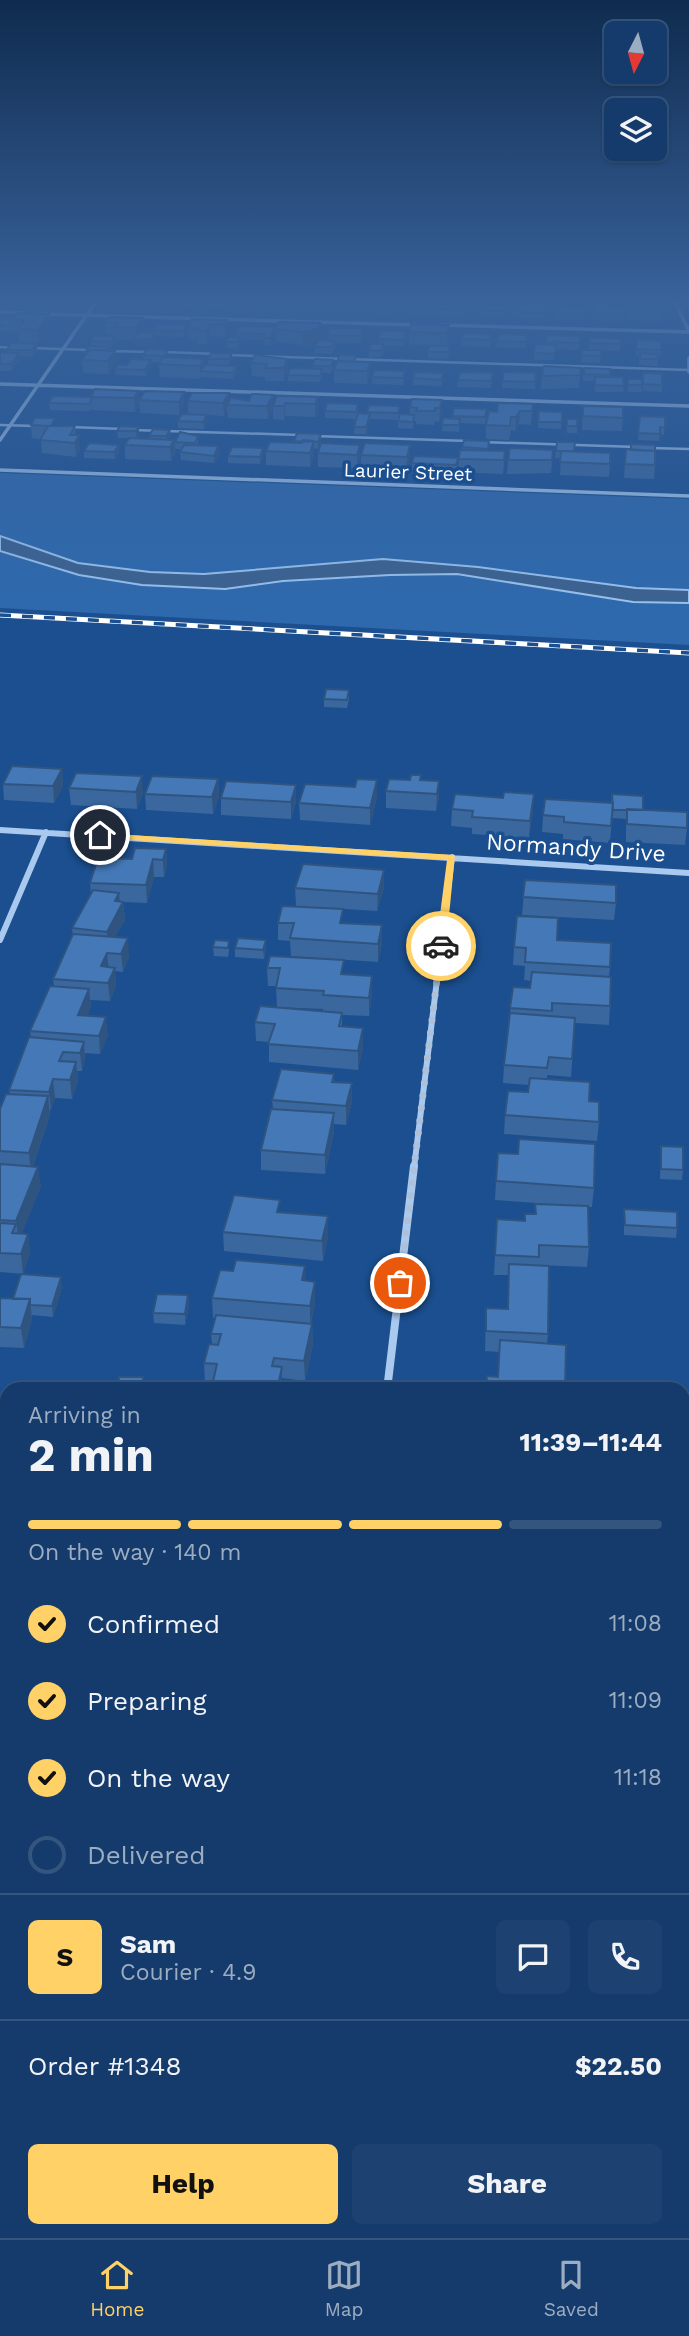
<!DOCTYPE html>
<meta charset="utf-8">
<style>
:root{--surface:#143b6b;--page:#1d4271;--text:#f1f3f6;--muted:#9dadc1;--line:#33557e;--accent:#ffd166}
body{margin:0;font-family:"Work Sans",sans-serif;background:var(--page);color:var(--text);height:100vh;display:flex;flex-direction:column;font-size:26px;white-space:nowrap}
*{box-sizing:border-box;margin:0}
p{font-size:23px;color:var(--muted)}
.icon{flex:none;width:38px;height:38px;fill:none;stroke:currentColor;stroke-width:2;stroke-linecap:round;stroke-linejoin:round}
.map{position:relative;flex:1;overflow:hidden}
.drawer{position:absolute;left:0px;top:1382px;width:690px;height:856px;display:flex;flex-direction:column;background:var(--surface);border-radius:21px 21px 0 0;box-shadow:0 2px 5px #0004,0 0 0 2px var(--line)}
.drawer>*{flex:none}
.needle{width:46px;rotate:186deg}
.fabs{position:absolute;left:604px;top:21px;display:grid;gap:14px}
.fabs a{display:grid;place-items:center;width:63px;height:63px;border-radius:10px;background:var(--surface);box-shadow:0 2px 5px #0004,0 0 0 2px var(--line);font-size:35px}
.pin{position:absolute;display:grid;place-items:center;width:60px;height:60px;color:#fff;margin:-30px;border:4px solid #fff;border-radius:50%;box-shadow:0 2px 7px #0007}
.courier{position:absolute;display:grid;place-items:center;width:70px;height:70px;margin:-35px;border:5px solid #ffd166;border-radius:50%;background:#fff;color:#222;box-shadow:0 2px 9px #0007}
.headline em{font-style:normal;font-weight:700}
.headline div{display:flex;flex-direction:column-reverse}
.headline{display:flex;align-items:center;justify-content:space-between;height:119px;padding:0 28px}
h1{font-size:46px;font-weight:700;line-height:52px}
.bar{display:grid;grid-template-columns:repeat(4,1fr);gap:10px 7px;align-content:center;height:84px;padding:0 28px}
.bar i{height:9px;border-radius:5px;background:var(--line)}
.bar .on{background:var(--accent)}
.bar p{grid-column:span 4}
.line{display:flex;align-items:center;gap:18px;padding:0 28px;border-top:2px solid var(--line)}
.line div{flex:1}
.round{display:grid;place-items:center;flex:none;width:74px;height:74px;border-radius:10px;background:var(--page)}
ol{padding:0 28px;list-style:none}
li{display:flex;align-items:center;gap:21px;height:77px}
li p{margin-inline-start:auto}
li .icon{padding:7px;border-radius:50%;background:var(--accent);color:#111;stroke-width:4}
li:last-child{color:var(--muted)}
li i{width:38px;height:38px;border:4px solid var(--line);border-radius:50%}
.primary-button{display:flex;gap:14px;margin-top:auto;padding:14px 28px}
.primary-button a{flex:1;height:80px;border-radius:10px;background:var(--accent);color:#111;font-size:28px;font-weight:700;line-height:80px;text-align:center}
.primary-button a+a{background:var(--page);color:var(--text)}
.tabs{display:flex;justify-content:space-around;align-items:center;height:98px;border-top:2px solid var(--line);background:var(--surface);font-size:19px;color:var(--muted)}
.tabs a{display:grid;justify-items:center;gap:4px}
.tabs .on{color:var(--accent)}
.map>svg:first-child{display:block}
</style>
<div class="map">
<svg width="689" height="2238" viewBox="0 0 689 2238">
<rect width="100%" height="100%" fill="#1b4f8f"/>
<path fill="#2e69ad" d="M0,473L689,499V645L0,608Z"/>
<path fill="#3c6290" stroke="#9cc4f0" stroke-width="2" d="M0,536L78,563L150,572L204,574L383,559L478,567L636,588L689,590V603L633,602L457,574L390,575L283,581L225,589L142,585L79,575L0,551Z"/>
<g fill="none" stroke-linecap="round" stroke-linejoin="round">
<path stroke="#a9c9ee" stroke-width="2.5" d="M652,300L674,301
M0,347L14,348
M31,348L91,350
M108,351L151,352
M164,352L217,354
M227,355L689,370
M0,425L35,426
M70,427L123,429
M133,430L301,435
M314,436L469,441
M482,442L637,447
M650,448L689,449"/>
<path stroke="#a9c9ee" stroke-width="3.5" d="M674,300L689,331
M0,312L24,313
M42,314L419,325
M441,325L689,332
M689,358V372
M0,384L689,406
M0,440L97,300
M0,470L689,496"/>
<path stroke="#a9c9ee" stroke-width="6" d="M0,830L689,873
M0,940L46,832
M414,1168L452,857"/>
<path stroke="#a9c9ee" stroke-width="8" d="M387,1390L414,1166"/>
<path stroke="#a9c9ee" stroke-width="10" d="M0,1921L7,1922"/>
<g stroke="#fff" stroke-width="5">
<path id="rail" d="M0,615L689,653"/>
</g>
<use href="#rail" stroke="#1b4f8f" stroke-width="3.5" stroke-dasharray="11" stroke-linecap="butt"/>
</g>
<path fill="#3a679d" d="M44,300H74L72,303L44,302Z
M123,300H158L155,305L124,304Z
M170,300H198L193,308L170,306Z
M206,300H237V302L234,309L205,308Z
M286,300H363V304L360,313L326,312V307L324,311L286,310Z
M388,300H400L398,305H396L395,314L366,313V307L388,301Z
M528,300H545V304L527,303Z
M547,300H561V307L584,314V320L554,319L555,311H547Z
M589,300L607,308H623V321L593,320L594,312H588Z
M646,300L663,304L662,321L628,320L629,301H646Z
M433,303L432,315L406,314V308Z
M246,304H278L275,311L246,310Z
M506,304L505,317H479L480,305Z
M463,305H467L466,316L435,315V309Z
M514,305L545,306L544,319L513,317Z
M49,314L50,326L38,342H19L18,332H12V329L11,331H0V318L12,319Z
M109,317L143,330L141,332H153V330L156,324L187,332L184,337L155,336V339L152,345L134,347V340L116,339V335L106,334L105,322Z
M227,320V332L225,337L211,336L207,344H197V340H189L188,328Z
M321,323V335L319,340H327V335L363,329V336L361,343L335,342V347L332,354L315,353V347L317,342L302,345L276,341V334L270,345H264V340L239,339V344L237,349L227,348V342L236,337V333Z
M449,325L447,346L409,344V332Z
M406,331V338L403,346H384V351L381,357H369V350L378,344V339Z
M527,335L526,348L496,347L497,341Z
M115,336V342L111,348H109L110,351L116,363L109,374L83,373L82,360L85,356V353L91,346V341Z
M580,336L579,350L556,349L554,360H534L535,344L546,345V342Z
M590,337L621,339L620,351L589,350Z
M462,339L491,341L490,347L461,346Z
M637,340L661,341V356H658V366L639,365L640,356L636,355Z
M7,350L37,351L33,357L19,356V360L11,371H0V353H7Z
M582,350H601L600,363L581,362Z
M428,352L449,353L448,359L428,358Z
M143,355L168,356V357L204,366L208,365V359L232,360L229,365L237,366V372L233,379L201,377L200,379L160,377L159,364L160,362H151V366L146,376L116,375L115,369L144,360Z
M287,359L288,371L284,381H265V377L252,376L251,363Z
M356,362H370V375L367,384L334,383V370Z
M313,366H333L331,373H322L320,382L288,381V375L313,369Z
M581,368L579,388L541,389L542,376Z
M584,368L610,369V377L624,386L623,392H595L594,381H583Z
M405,371L403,385L372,384V377Z
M503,372L536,373L535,389L502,388Z
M493,373L491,388L457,387L458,380Z
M643,373L662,385V392L643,391Z
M413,378L443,380L441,386L413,385Z
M628,379L642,385V392H628Z
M138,391L139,404L135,412L92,410L91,408L90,411L50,410L49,403Z
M184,392V405L179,415L140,413L139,400Z
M229,393V401L273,405L318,397V410L315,417L285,416L284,420L273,419V409L268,419L228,418L227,409L224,416L207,415V421L204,429L178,428V421L188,414V401Z
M442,400V413L439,422L435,421L434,425L416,424V421H414L413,429L398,428V421L410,415V407Z
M358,404V411L356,419L325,418V411Z
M533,404L531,425L519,424L515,431L511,430L509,440L486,439V425L497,412Z
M400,406L398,420L370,419L366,434H354V427L367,414V412Z
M583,406L623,418L622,431L582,430Z
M539,411L562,412L561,429L538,428Z
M452,416H486L485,424L460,423L459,432L442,431V425L452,418Z
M640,416L665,417L664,435L660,434L659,441L638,440Z
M567,419L577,426V433H567Z
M31,425L75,426V435L80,449L76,457L42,453L41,439L32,438Z
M139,427V434L137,438L149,439V436L170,430V437L168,440H174L175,453L171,461L125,459V445L129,438H118L117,431Z
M321,434V441L318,449L314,448V454L310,467L266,465V451L294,443V441Z
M198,436V443L197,445L218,446L219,453L214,463L181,460L180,452L182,449H175V442Z
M464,440L489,441L488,451H505L503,474L458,472L459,459L462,450Z
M557,442L574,452L610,464L609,477L560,475L561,458H555Z
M119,445V452L115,459L84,458V451Z
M360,445V459L357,468L318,467V453Z
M410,445V459L406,471L361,469V455Z
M263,448V456L260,464L228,463V456Z
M626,449L655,465L654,479L624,478Z
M553,450L551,473L507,474L508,460Z
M412,463L457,465L456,472L412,470Z
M349,690V699L347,708L324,707V699Z
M62,769L63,786L54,803L4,800L3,784Z
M76,773L143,793L137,809L71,805L69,788Z
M218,779L219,796L213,814L146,810L145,794Z
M377,780V797L370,825L300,820L299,803Z
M421,780L439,781V798L436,811L386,808V791Z
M296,785V802L291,819L221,815V798Z
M612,794L643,810L687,828L685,845L626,842V819L612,818L610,843L563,839V834L542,832L543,815L611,803Z
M452,809L533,810L529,838L472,834V828L451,826Z
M166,849L167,866L164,877H154L147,903L123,902L125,920L115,937L129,956L123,972L115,971L116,986L110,1001L90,1000L91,1007L87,1015L108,1035L100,1054L85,1053V1060L82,1071H77L78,1081L72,1099L55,1098L50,1111V1115L33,1166L41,1186L21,1234H28L30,1253L23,1274L0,1272V1109L10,1094L9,1090L31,1037L30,1031L54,986L53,979L73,936L72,928L91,895L90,883L132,859Z
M384,870V888L377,911L296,906L295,888Z
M525,880L616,903L614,920L522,915Z
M278,923H343L382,925V943L378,962L291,956L290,941L278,940Z
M266,940V949L264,959L235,957V948Z
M557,940L610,967L609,977L610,1006L609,1025L575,1023L571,1077L547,1075V1079L589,1101L599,1122L597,1141L504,1134L505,1115L528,1092L529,1085L503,1083L504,1065L513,987L530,988L531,981L524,980L525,966L513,965L514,947Z
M229,941V950L228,957L214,956L213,947Z
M270,956L344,974L372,976V994L369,1016L342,1015V1027L363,1028V1047L358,1070L269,1062V1042L256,1041L255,1022L323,1012V1009L277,1007L276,986H268L267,968Z
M334,1074V1082L352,1083V1102L346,1125L334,1124V1132L325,1174L261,1170V1150L273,1109L272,1100Z
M661,1146L683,1170L682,1180L660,1179Z
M496,1181L594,1188L592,1207H588L589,1247L587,1267L538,1265L548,1334L547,1344L566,1345L565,1390H486L498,1377L500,1352L485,1351L486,1308L507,1309L509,1275H494L497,1219L524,1221L535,1214V1204L581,1206L495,1200Z
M624,1209L677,1228L676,1238L624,1235Z
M328,1216V1236L323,1261L224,1251L223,1232Z
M306,1281L315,1302L311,1324H312L313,1344L305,1381L282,1378V1390H211L212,1383H205L204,1363L212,1344L211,1334L215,1318H213L212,1298Z
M62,1287L53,1317L32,1315V1319L24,1348L0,1347V1298L13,1299Z
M188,1295L189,1306L185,1325L154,1323L153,1313Z
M0,2029L7,2030V2162L0,2161Z
M273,2231H334V2238H275Z
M521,2231H557L549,2238H527Z"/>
<path fill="#305480" d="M194,300H198L193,308V302Z
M277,300H278V304L275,311V305Z
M361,300H363V304L360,313Z
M49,314L50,326L38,342L37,330Z
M142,318L143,330L137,340L155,333V339L152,345L134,347V340H137L136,328Z
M227,320V332L225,337V324Z
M321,323V335L319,342L302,345V332Z
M210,324L211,336L207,344V331Z
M187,325V332L184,337V331Z
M276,327V334L270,345V338Z
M115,336V342L111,348V342Z
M37,344V351L33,357L32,350Z
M115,351L116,363L109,374L108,361Z
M19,353V360L11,371V364Z
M232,353V360L229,366V359Z
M203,359L204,371H201L200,379V366Z
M287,359L288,371L284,381V368Z
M151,360V366L146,376L145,370Z
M370,362V375L367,384V371Z
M237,366V372L233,379V373Z
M138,391L139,404L135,412L134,398Z
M184,392V405L179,415V402Z
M229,393V405H227V409L224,416L223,403Z
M273,395V408L268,419L267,406Z
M318,397V410L315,417V404Z
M442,400V413L439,422L440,408Z
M285,403V416L284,420V406Z
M520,411L519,424L515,431L516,417Z
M370,414V421L366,434V427Z
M207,415V421L204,429L203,422Z
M139,427V434L136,438V431Z
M170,430V437L166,443V436Z
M321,434V441L318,449V442Z
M79,435L80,449L76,457L75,443Z
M174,440L175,453L171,461L170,447Z
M314,441V454L310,467V453Z
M119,445V452L115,459L114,452Z
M360,445V459L357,468V455Z
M410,445V459L406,471L407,457Z
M218,446L219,453L214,463V456Z
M263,448V456L260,464V457Z
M62,769L63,786L54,803L53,786Z
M142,776L143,793L137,809L136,792Z
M218,779L219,796L213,814L212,797Z
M377,780V797L370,825V808Z
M439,781V798L436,811L437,794Z
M296,785V802L291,819V802Z
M534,794L533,810L529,838L530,821Z
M166,849L167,866L164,877L163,860Z
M153,859L154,877L147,903L146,885Z
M384,870V888L377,911L378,894Z
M119,893L120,908L123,902L125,920L108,950L107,932L115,901Z
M382,925V943L378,962V944Z
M128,938L129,956L123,972L121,954Z
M266,940V949L264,959L263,950Z
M107,953L109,971L101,966Z
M115,968L116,986L110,1001L108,983Z
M372,976V994L369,1016V998Z
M89,989L91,1007L80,1033L78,1015Z
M106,1017L108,1035L100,1054L99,1036Z
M363,1028V1047L358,1070V1051Z
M84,1042L85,1060L82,1071L80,1053Z
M76,1062L78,1081L72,1099L70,1080Z
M53,1079L55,1098L51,1111L49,1092Z
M352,1083V1102L346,1125V1106Z
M48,1096L50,1115L31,1172L29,1153Z
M334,1113V1132L325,1174V1155Z
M38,1167L41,1186L19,1241L16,1221Z
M328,1216V1236L323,1261L322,1241Z
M28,1234L30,1253L23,1274L21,1254Z
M305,1266L306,1285L302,1280Z
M61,1277L62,1287L53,1317L52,1306Z
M315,1282V1302L310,1326V1306Z
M188,1295L189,1306L185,1325V1314Z
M30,1299L32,1319L24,1348L21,1328Z
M312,1324L313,1344L305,1381L304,1361Z
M282,1367V1390H277Z
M300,2231H334V2238H284Z
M546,2231H557L549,2238H537Z"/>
<path fill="#4478b7" stroke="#305480" stroke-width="2" d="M173,300H194L193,302Z
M206,300H235L234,303L205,302Z
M248,300H277L275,305L246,304Z
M547,300H561V305L547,304Z
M589,300H606L607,308H623V315L594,313V306H589Z
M647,300H663V304L662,302L647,301Z
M368,301L397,302L395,308L366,307Z
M629,301L662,302L663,309L629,308Z
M407,302L433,303L432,308H406Z
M463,302L462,305H467L466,309H435L436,305Z
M486,304H506V311L479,310L480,305Z
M514,305L545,306L544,313L513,311Z
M555,307L584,308V314L555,313Z
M17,313L49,314L37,330L18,329L25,320H11Z
M109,317L142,318L136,328L115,327L118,323L105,322Z
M0,318L12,319L10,325H0Z
M192,319L227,320L225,324H210L207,331H197L198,328H188Z
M279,322L321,323L318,329L302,332L276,329Z
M156,324L187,325L184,331L153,330Z
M411,324L449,325L447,333L409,332Z
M240,326L276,327L270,338H264L265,334L236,333Z
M330,328L363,329L361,336L327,335Z
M381,331H406L403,340L378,339Z
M139,332L155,333L152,338L134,340Z
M463,333L491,334L490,340L462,339Z
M498,334L527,335L526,342L497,341Z
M547,335L580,336L579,343L546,342Z
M94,336H115L111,342L91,341Z
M229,337H239L237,342H227Z
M590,337L621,339V344L590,343Z
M318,340L335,341L332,347H315Z
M637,340L661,341V350L636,349Z
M11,343L37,344L32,350H7Z
M371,344H384L381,351L369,350Z
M535,344L556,345L555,354L534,353Z
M89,346L109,347L107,350H90L87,353H85Z
M430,346H450L448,352H428Z
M147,349L168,350L165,356L143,355Z
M90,350L115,351L108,361L82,360Z
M582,350H601L600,356L581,355Z
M0,353H19L11,364H0Z
M211,353H232L229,359H208Z
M640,353L658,354V359H640Z
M255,355L287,359L284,368H265L267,364L251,363Z
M339,355H356L354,362L338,361Z
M163,357L203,359L200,366L159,364Z
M131,359L151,360L145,370L115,369L118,365H127Z
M315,359L333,360L331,366H313Z
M337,361L370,362L367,371L334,370Z
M205,365L237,366L233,373L201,371Z
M544,366L581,368L580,375L542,376Z
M290,368L322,369L320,376L288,375Z
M584,368L610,369V375L584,374Z
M374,370L405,371L403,378L372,377Z
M415,372L443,373L441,380L413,378Z
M460,372L493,373L491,381L458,380Z
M503,372L536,373L535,382L503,381Z
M643,373L662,374V385L643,384Z
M595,377H623L624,386L595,385Z
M628,379H642V385H628Z
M95,389L138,391L134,398L91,397Z
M145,391L184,392L179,402L139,400Z
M192,393H229L223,403L188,401Z
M252,394L273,395L267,406L227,405L231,398L249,401Z
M53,396L93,397H91V401L89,404L49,403Z
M277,396L318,397L315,404L285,403L284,406H273Z
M412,399L442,400L440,408H435V411H416L417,408L410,407Z
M327,403L358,404L356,412L325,411Z
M498,403L533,404L532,411H520L516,417H511L510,426L486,425L489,411L497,412Z
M369,405L400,406L398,413L367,412Z
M583,406L623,407V418L583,416Z
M454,408L487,409L485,417L452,416Z
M539,411L562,412V422H538Z
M358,413L370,414L366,427H354Z
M182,414L207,415L203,422L178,421Z
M400,414L414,415L413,422L398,421Z
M640,416L665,417V428L660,427V434L638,433Z
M35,418H55L51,426L31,425Z
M443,418L460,419L459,425H442Z
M567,419H577V426H567Z
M48,426H75L70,435H79L75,443L40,440Z
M120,426L139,427L136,431H117Z
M153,429L170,430L166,436H149Z
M180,432L198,436L195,443L175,442Z
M297,433L321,434L318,442L294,441Z
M129,438L174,440L170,447L125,445Z
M303,440L314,441L310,453L266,451L270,442L302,443Z
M464,440L489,441L488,449L462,447Z
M557,442H575L574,451H556Z
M89,443L119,445L114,452L84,451Z
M321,443L360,445L357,455L318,453Z
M365,443L410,445L407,457L361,455Z
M631,444L655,445V451L631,450Z
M184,445L218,446L214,456L180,452Z
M232,447L263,448L260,457L228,456Z
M510,448L553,450L552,460H508Z
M626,449L655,451V465L625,464Z
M460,450L505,451L504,460L459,459Z
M561,451L610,453V464L560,462Z
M414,456L458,458L456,465L412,463Z
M326,689L349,690L347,700L324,699Z
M12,766L62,769L53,786L3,784Z
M76,773L142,776L136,792L69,788Z
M411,775H421L420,780L439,781L437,794L386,791L389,779L410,780Z
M152,776L218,779L212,797L145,794Z
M357,779L377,780L370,808L299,803L305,784L355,787Z
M226,781L296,785L291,802L221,798Z
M504,792L534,794L530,821L472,817L473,811L452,809L455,794L503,798Z
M612,794L643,796V810H613Z
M545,799L613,803L611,826L564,822V817L543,815Z
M627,809L687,812V828L627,824Z
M135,848L166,849L163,860L153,859L146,885L90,883L98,858L132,859Z
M303,864L384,870L378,894L295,888Z
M525,880L616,885V903L523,897Z
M93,890L119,893L115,901L123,902L107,932L72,928Z
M282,906L343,909L340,923L382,925L378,944L290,938L294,923H278Z
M517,916L558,918L557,940L611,943L610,967L525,962L526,948L514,947Z
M73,934L128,938L121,954L107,953L101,966L115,968L108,983L53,979Z
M238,938L266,940L263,950L235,948Z
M215,940L229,941L228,948L213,947Z
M270,956L344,960L341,974L372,976L369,998L323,995L324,991L276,988L280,968H267Z
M532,972L611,977L610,1006L552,1003V1011L510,1008L513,987L530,988Z
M50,986L89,989L78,1015L106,1017L99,1036L30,1031Z
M260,1006L342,1013L339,1026L363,1028L358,1051L268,1044L275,1024L255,1022Z
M510,1013L575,1018L572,1059L549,1057L547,1068L504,1065Z
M29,1037L84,1042L80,1053L63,1052L59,1061L76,1062L70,1080L53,1079L49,1092L9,1090Z
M281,1069L334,1074L332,1082L352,1083L346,1106L272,1100Z
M530,1078L590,1082L589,1101L599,1102V1122L505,1115L508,1091L528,1092Z
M6,1094L48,1096L29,1153L0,1151V1109Z
M271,1109L334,1113L325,1155L261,1150Z
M519,1139L595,1144L594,1188L496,1181L498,1153L518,1154Z
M661,1146L683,1147V1170L661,1169Z
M0,1164L38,1167L16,1221L0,1220Z
M234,1195L280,1200L277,1212L328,1216L322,1241L223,1232Z
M535,1204L588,1206L589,1247L539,1245V1257L495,1255L497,1219L525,1221V1214H536Z
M624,1209L677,1212V1228L625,1225Z
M0,1223L16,1224L12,1233L28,1234L21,1254L0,1253Z
M236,1260L305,1266L302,1280L315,1282L310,1306L212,1298L220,1270L233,1271Z
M509,1264L549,1266L548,1334L486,1331V1308L508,1309Z
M21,1274L61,1277L52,1306L30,1305V1299H13Z
M157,1294L188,1295L185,1314L153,1313Z
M0,1298L30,1299L21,1328L0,1327Z
M216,1315L312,1324L304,1361L274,1358L272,1366L282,1367L277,1390H211L217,1364L204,1363L209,1344L218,1345L221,1334H211Z
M500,1340L566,1345L565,1389L542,1387L541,1390H486L487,1376L498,1377Z
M119,1377H143L142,1390H118Z
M0,2029L7,2030V2135L0,2134Z
M282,2231H300L284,2238Z
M530,2231H546L537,2238H535Z"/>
<linearGradient id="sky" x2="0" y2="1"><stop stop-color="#0f2b4f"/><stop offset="0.49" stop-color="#39639b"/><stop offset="1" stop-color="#39639b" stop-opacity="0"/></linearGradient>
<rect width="689" height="613" fill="url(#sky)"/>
<path fill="#ffd166" d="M97,833L455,855L446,946L441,949L436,946L447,860L100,838L97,837Z"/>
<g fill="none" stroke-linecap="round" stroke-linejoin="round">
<path stroke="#afc1d8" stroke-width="7" stroke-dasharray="0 12.6" d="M400,1283L441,946"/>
</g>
<g text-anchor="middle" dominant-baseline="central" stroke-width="7" stroke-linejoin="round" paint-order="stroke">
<g font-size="19" fill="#fff" stroke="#1b4f8f">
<text transform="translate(408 472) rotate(2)">Laurier Street</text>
</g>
<g font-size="23" fill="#fff" stroke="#1b4f8f">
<text transform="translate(576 848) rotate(4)">Normandy Drive</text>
</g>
</g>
</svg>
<div class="fabs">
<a><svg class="needle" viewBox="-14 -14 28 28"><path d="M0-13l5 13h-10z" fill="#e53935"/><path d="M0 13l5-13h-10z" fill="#9dadc1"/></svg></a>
<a><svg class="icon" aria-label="layers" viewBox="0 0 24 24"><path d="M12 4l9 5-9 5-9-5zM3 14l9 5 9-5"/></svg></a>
</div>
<div class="pin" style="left:400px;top:1283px;background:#ea580c"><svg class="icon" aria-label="bag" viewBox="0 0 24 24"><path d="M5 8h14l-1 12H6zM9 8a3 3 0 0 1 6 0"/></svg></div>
<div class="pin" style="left:100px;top:835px;background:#1f2937"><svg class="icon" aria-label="home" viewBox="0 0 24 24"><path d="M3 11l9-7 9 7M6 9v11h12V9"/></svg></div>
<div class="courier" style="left:441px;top:946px"><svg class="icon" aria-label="car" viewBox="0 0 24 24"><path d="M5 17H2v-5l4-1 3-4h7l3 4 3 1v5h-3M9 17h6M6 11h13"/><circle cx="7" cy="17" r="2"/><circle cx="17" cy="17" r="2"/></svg></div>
<section class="drawer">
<div class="headline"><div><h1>2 min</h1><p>Arriving in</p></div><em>11:39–11:44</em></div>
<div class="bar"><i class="on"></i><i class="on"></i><i class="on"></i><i></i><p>On the way · 140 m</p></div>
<ol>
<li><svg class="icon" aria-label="check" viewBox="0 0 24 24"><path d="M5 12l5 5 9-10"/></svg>Confirmed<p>11:08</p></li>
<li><svg class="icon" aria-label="check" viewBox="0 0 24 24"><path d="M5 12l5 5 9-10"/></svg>Preparing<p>11:09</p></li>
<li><svg class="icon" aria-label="check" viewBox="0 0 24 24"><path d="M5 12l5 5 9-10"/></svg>On the way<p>11:18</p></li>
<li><i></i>Delivered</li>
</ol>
<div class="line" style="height:126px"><b class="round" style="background:var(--accent);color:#111">S</b><div><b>Sam</b><p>Courier · 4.9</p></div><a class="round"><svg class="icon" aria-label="chat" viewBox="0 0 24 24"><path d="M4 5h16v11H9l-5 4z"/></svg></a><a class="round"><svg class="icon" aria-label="phone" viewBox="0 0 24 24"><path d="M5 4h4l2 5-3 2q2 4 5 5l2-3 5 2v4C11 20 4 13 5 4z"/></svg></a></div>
<div class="line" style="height:91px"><div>Order #1348</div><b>$22.50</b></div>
<div class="primary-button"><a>Help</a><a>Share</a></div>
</section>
</div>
<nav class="tabs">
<a class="on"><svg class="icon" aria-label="home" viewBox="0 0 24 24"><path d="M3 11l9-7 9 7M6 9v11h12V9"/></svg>Home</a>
<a><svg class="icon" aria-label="map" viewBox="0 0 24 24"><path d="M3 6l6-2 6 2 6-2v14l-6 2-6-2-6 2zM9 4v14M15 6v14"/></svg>Map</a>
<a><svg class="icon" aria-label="saved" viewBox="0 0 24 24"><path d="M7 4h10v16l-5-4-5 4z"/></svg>Saved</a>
</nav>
